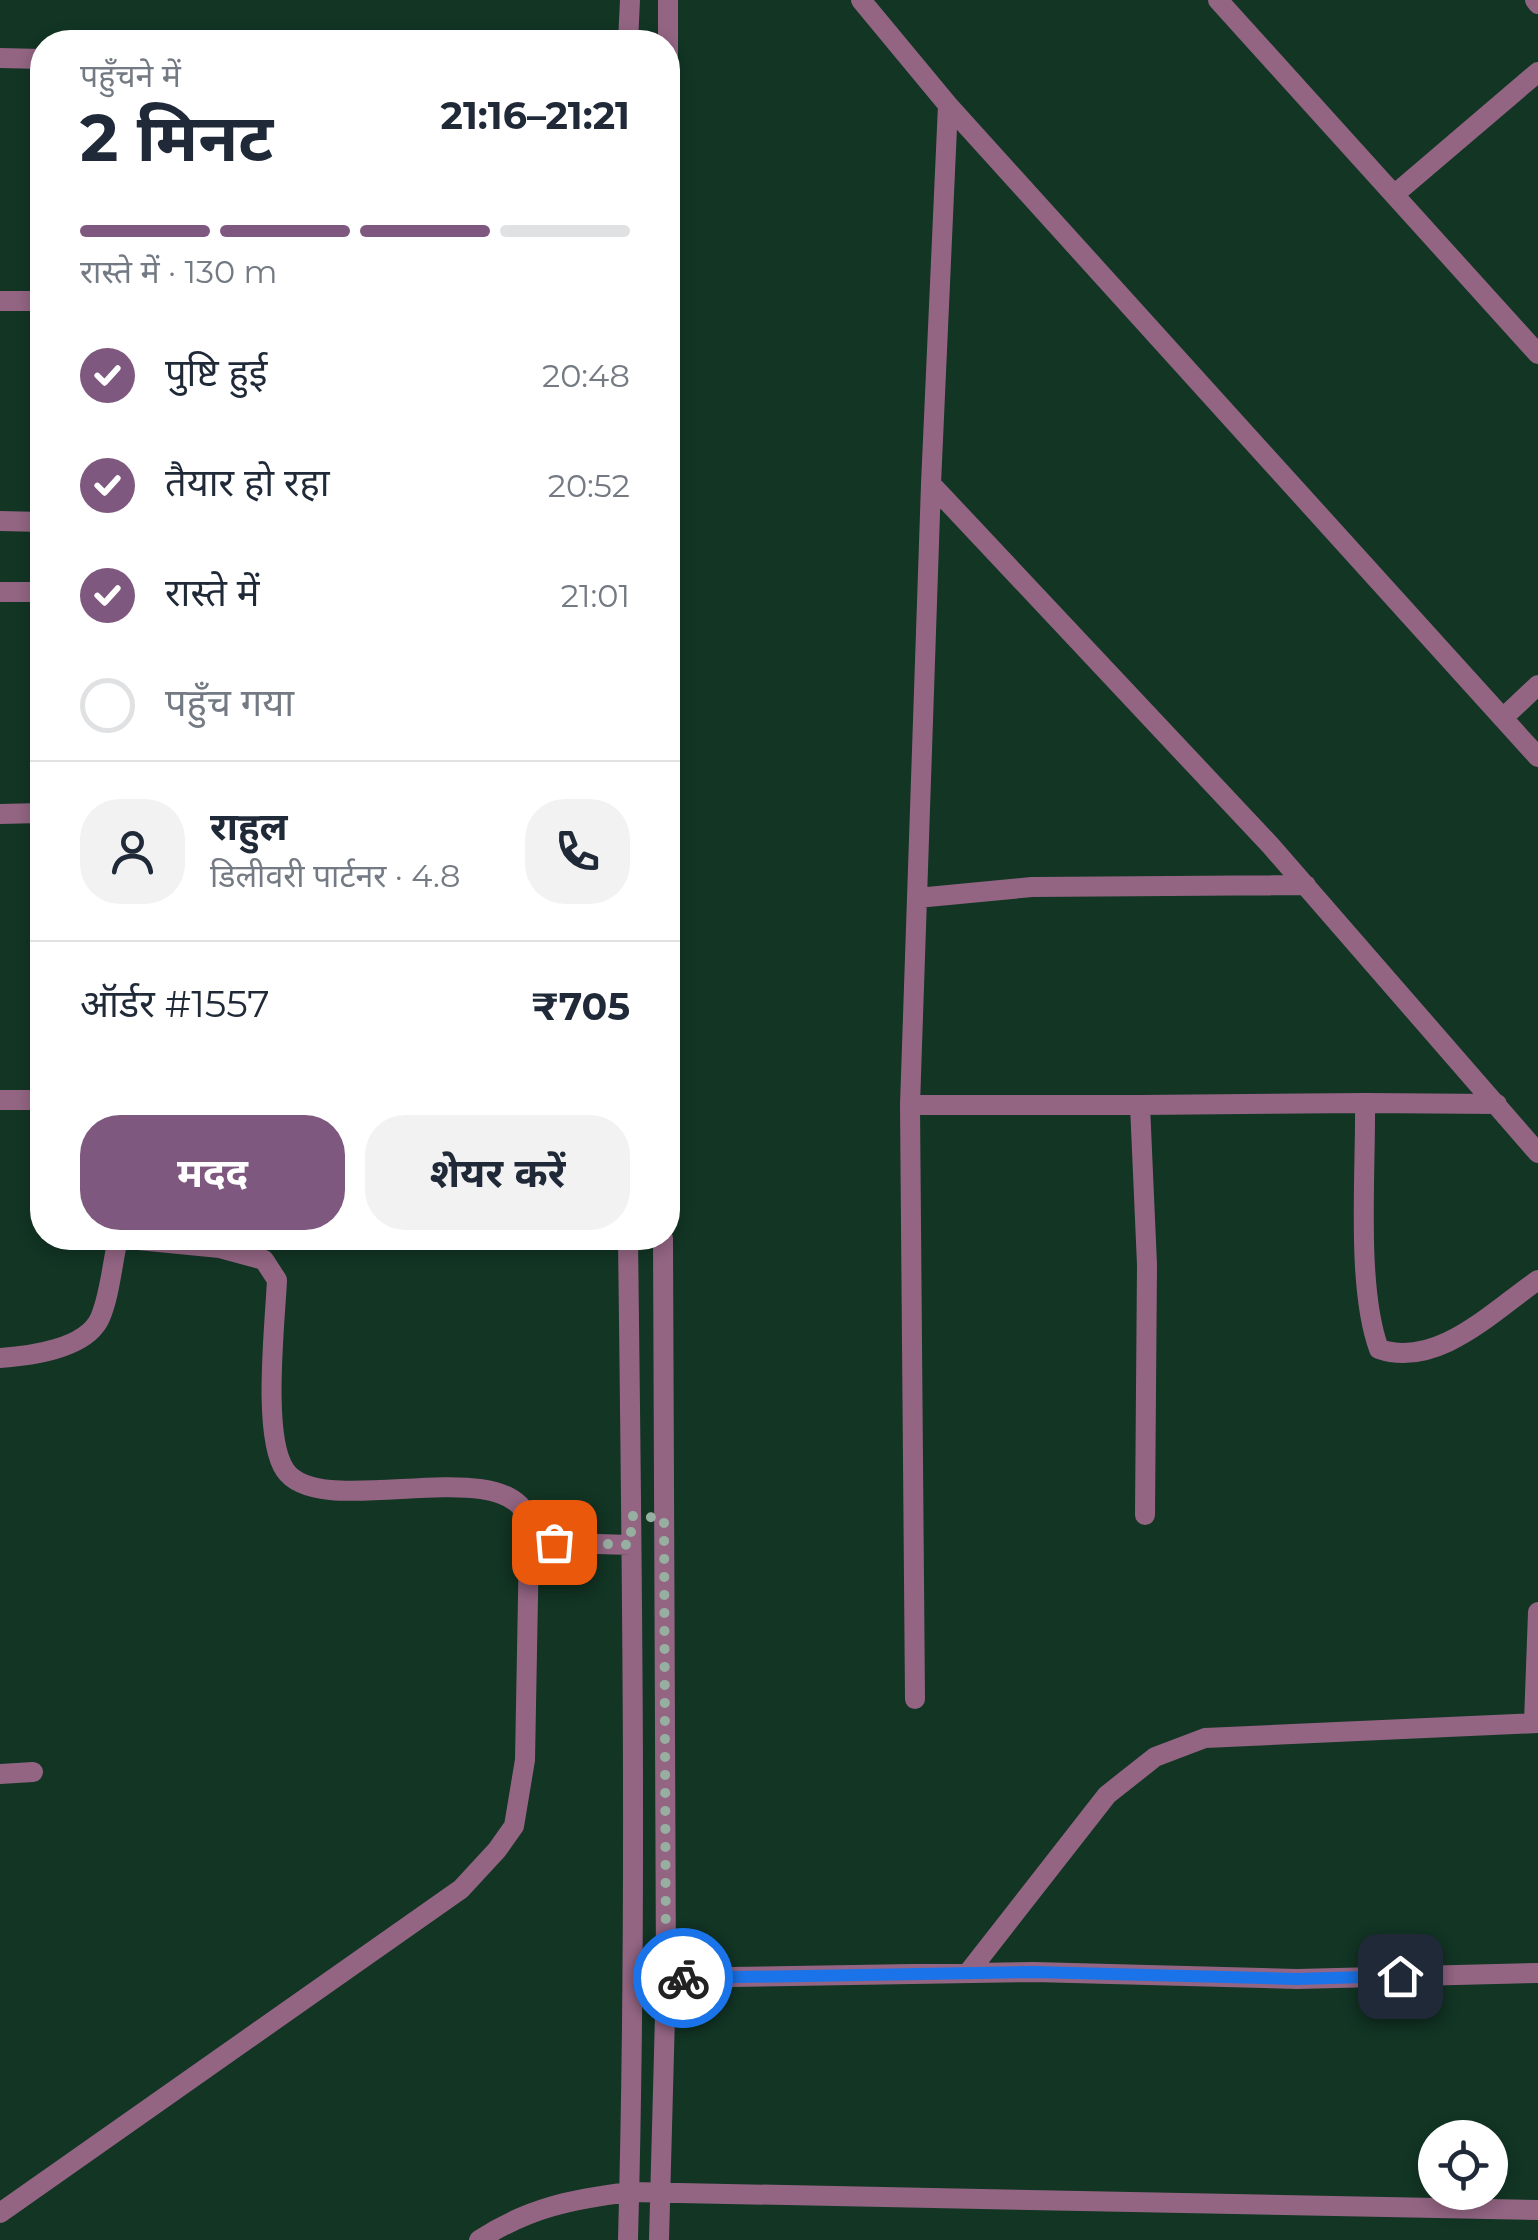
<!DOCTYPE html>
<html lang="hi">
<meta charset="utf-8">
<style>
:root{--surface:#fff;--page:#f2f2f3;--text:#1f2937;--muted:#747a83;--line:#e0e1e3;--accent:#7e587e}
body{margin:0;font-family:Montserrat,"Noto Sans Devanagari",sans-serif;background:var(--page);color:var(--text);height:100vh;display:flex;flex-direction:column;font-size:38px;white-space:nowrap}
*{box-sizing:border-box;margin:0}
p{font-size:32px;color:var(--muted)}
.icon{flex:none;width:55px;height:55px;fill:none;stroke:currentColor;stroke-width:2;stroke-linecap:round;stroke-linejoin:round}
.map{position:relative;flex:1;overflow:hidden}
.side{position:absolute;left:30px;top:30px;width:650px;height:1220px;display:flex;flex-direction:column;background:var(--surface);border-radius:40px;box-shadow:0 5px 15px #0003}
.side>*{flex:none}
.controls{position:absolute;left:1418px;top:2120px;display:grid;gap:20px}
.controls a{display:grid;place-items:center;width:90px;height:90px;border-radius:50%;background:var(--surface);box-shadow:0 5px 15px #0003;font-size:50px}
.pin{position:absolute;display:grid;place-items:center;width:85px;height:85px;color:#fff;margin:-42px;border-radius:20px;box-shadow:0 5px 15px #0006}
.courier{position:absolute;display:grid;place-items:center;width:100px;height:100px;margin:-50px;border:8px solid #1a73e8;border-radius:50%;background:#fff;color:#222;box-shadow:0 2px 12px #0007}
.head em{font-style:normal;font-weight:700}
.head div{display:flex;flex-direction:column-reverse}
.head{display:flex;align-items:center;justify-content:space-between;height:170px;padding:0 50px}
h1{font-size:65px;font-weight:700;line-height:75px}
.bar{display:grid;grid-template-columns:repeat(4,1fr);gap:15px 10px;align-content:center;height:120px;padding:0 50px}
.bar i{height:12px;border-radius:8px;background:var(--line)}
.bar .active{background:var(--accent)}
.bar p{grid-column:span 4}
.line{display:flex;align-items:center;gap:25px;padding:0 50px;border-top:2px solid var(--line)}
.line div{flex:1}
.round{display:grid;place-items:center;flex:none;width:105px;height:105px;border-radius:40px;background:var(--page)}
ol{padding:0 50px;list-style:none}
li{display:flex;align-items:center;gap:30px;height:110px}
li p{margin-inline-start:auto}
li .icon{padding:10px;border-radius:50%;background:var(--accent);color:#fff;stroke-width:4}
li:last-child{color:var(--muted)}
li i{width:55px;height:55px;border:5px solid var(--line);border-radius:50%}
.action{display:flex;gap:20px;margin-top:auto;padding:20px 50px}
.action a{flex:1;height:115px;border-radius:40px;background:var(--accent);color:#fff;font-size:40px;font-weight:700;line-height:115px;text-align:center}
.action a+a{background:var(--page);color:var(--text)}
.map>svg:first-child{display:block}
</style>
<div class="map">
<svg width="1538" height="2240" viewBox="0 0 1538 2240">
<rect width="100%" height="100%" fill="#123524"/>
<g fill="none" stroke-linecap="round" stroke-linejoin="round">
<path stroke="#936583" stroke-width="20" d="M861,0L948,105L1538,757
M1218,0L1538,354
M1535,0L1538,4
M628,42L630,0
M0,58L42,59
M668,104V0
M948,105L931,484L1271,846L1538,1153
M1395,194L1538,72
M0,301H42
M0,521L42,522
M0,592H42
M1503,718L1538,685
M0,814L42,813
M917,898L1032,887L1306,885
M0,1100H42
M1497,1104L1365,1103C1366,1172 1356,1287 1379,1349C1437,1369 1493,1311 1538,1280
M910,1105H1140L1147,1265L1145,1515
M1140,1105L1365,1103
M628,1238C632,1572 637,1906 628,2240
M0,1358C30,1356 86,1349 100,1318C110,1295 112,1264 118,1239
M529,1542L631,1545
M915,1699L910,1105L931,484
M1534,1722L1538,1612
M0,1774L33,1772
M968,1973L1107,1795L1155,1757L1205,1738L1538,1723
M666,1978L1034,1972L1297,1979L1538,1973
M0,2213L461,1889L497,1850L514,1826L525,1760L529,1542C529,1535 530,1525 528,1519C505,1450 320,1523 285,1470C262,1436 275,1324 277,1280L264,1260L220,1248L118,1238
M479,2240C528,2208 572,2199 630,2192L1538,2210
M659,2240L666,1978L663,1238"/>
</g>
<g fill="none" stroke-linecap="round" stroke-linejoin="round">
<path stroke="#97afa1" stroke-width="10" stroke-dasharray="0 18" d="M554,1542L631,1545V1516L664,1518L666,1978H683"/>
<path stroke="#1a73e8" stroke-width="12" d="M683,1978L1034,1972L1296,1979L1400,1976"/>
</g>
</svg>
<div class="controls">
<a><svg class="icon" aria-label="locate" viewBox="0 0 24 24"><circle cx="12" cy="12" r="6"/><path d="M12 2v4M12 18v4M2 12h4M18 12h4"/></svg></a>
</div>
<div class="pin" style="left:554px;top:1542px;background:#ea580c"><svg class="icon" aria-label="bag" viewBox="0 0 24 24"><path d="M5 8h14l-1 12H6zM9 8a3 3 0 0 1 6 0"/></svg></div>
<div class="pin" style="left:1400px;top:1976px;background:#1f2937"><svg class="icon" aria-label="home" viewBox="0 0 24 24"><path d="M3 11l9-7 9 7M6 9v11h12V9"/></svg></div>
<div class="courier" style="left:683px;top:1978px"><svg class="icon" aria-label="bike" viewBox="0 0 24 24"><circle cx="6" cy="16" r="4"/><circle cx="18" cy="16" r="4"/><path d="M6 16l4-8h5l3 8M10 8l3 8H6M13 5h3"/></svg></div>
<section class="side">
<div class="head"><div><h1>2 मिनट</h1><p>पहुँचने में</p></div><em>21:16–21:21</em></div>
<div class="bar"><i class="active"></i><i class="active"></i><i class="active"></i><i></i><p>रास्ते में · 130 m</p></div>
<ol>
<li><svg class="icon" aria-label="check" viewBox="0 0 24 24"><path d="M5 12l5 5 9-10"/></svg>पुष्टि हुई<p>20:48</p></li>
<li><svg class="icon" aria-label="check" viewBox="0 0 24 24"><path d="M5 12l5 5 9-10"/></svg>तैयार हो रहा<p>20:52</p></li>
<li><svg class="icon" aria-label="check" viewBox="0 0 24 24"><path d="M5 12l5 5 9-10"/></svg>रास्ते में<p>21:01</p></li>
<li><i></i>पहुँच गया</li>
</ol>
<div class="line" style="height:180px"><a class="round"><svg class="icon" aria-label="person" viewBox="0 0 24 24"><circle cx="12" cy="8" r="4"/><path d="M4 21q1-7 8-7t8 7"/></svg></a><div><b>राहुल</b><p>डिलीवरी पार्टनर · 4.8</p></div><a class="round"><svg class="icon" aria-label="phone" viewBox="0 0 24 24"><path d="M5 4h4l2 5-3 2q2 4 5 5l2-3 5 2v4C11 20 4 13 5 4z"/></svg></a></div>
<div class="line" style="height:130px"><div>ऑर्डर #1557</div><b>₹705</b></div>
<div class="action"><a>मदद</a><a>शेयर करें</a></div>
</section>
</div>
